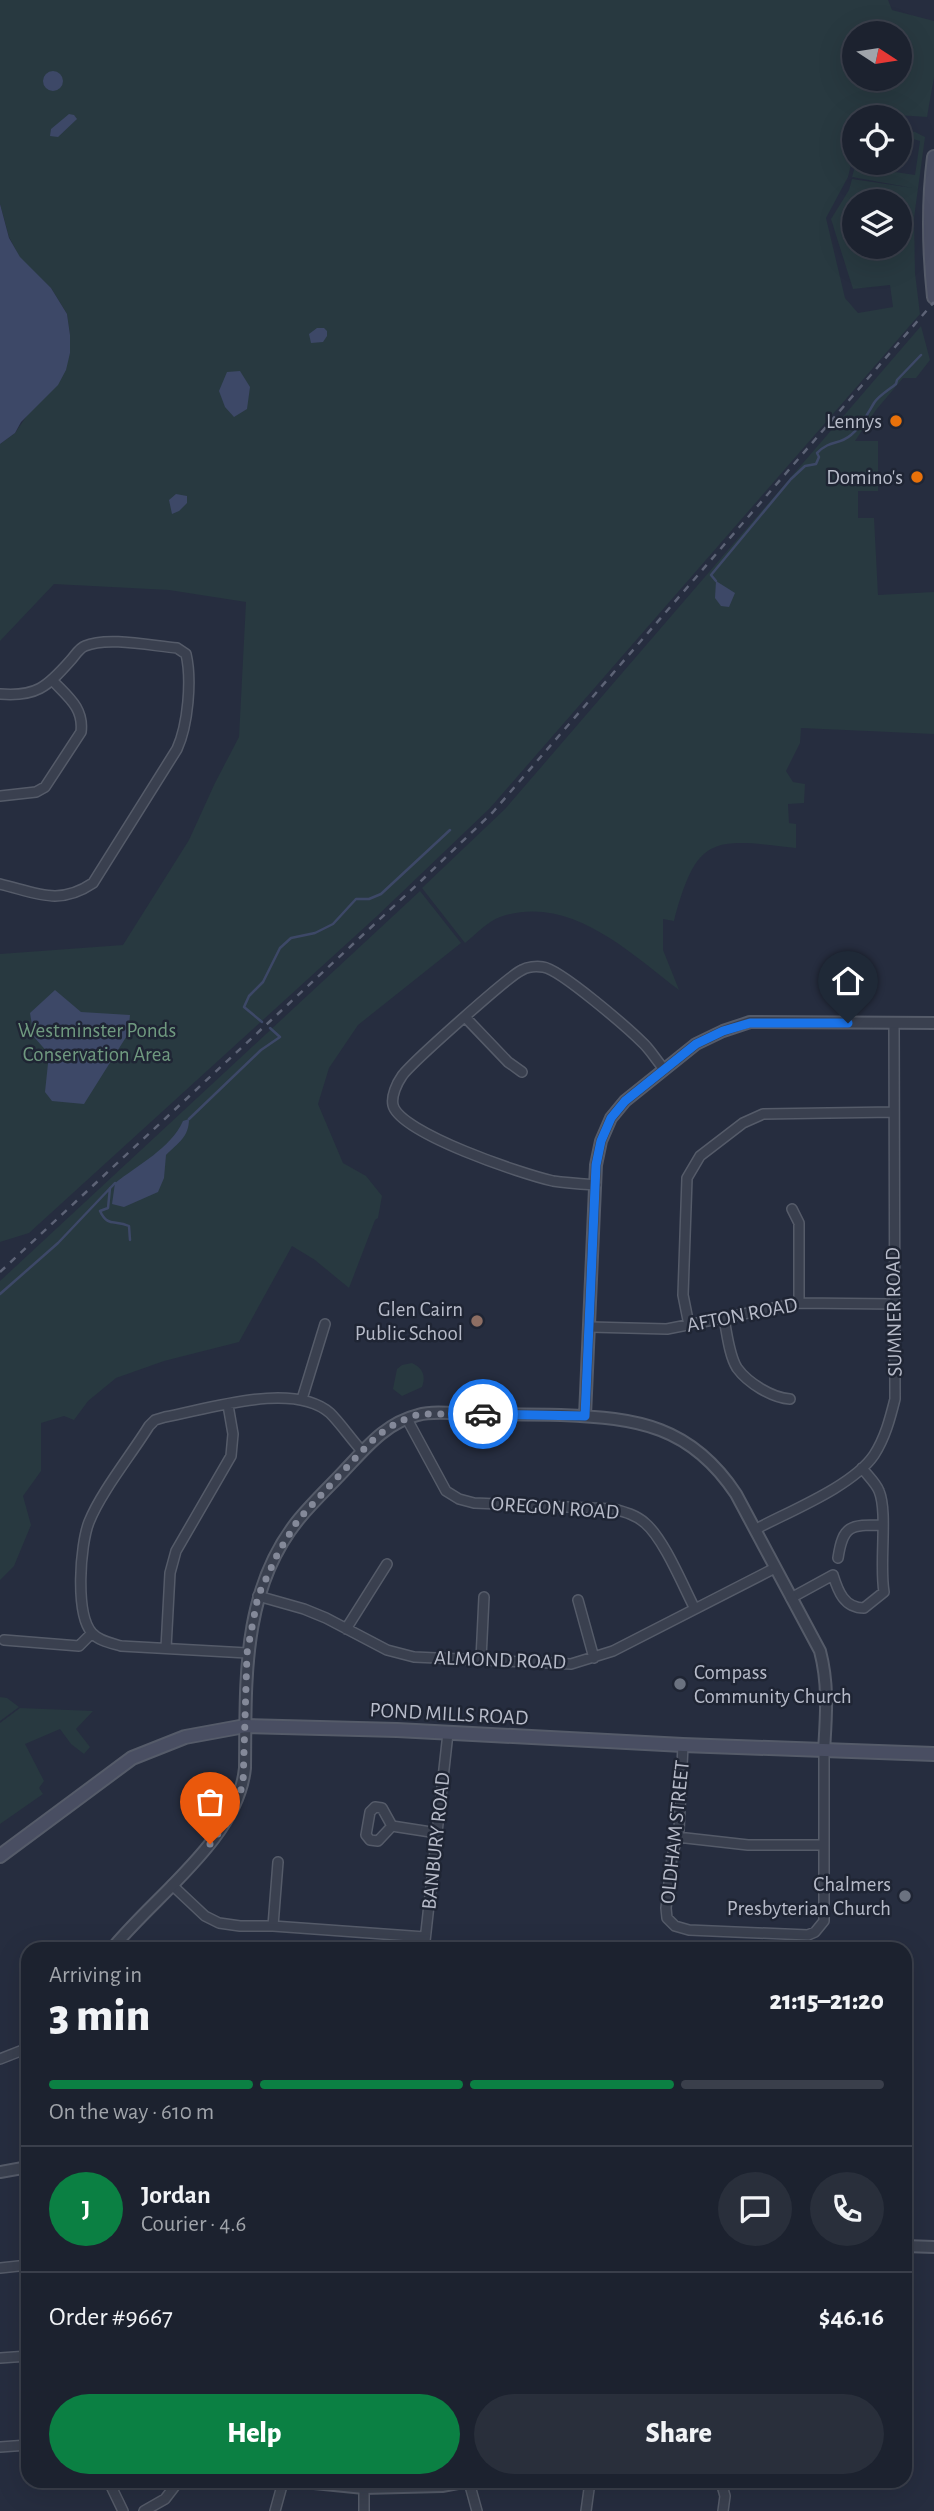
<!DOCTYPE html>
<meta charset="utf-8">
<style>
:root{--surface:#1c222f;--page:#292f3b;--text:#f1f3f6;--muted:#a0a4aa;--line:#3a3f4b;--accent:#0b8043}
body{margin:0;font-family:"Alegreya Sans",sans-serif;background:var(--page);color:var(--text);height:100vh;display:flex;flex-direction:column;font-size:26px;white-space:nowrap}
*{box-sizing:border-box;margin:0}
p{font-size:23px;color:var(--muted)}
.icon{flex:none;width:38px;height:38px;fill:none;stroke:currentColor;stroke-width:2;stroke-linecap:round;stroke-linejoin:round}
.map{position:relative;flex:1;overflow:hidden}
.details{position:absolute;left:21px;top:1942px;width:891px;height:546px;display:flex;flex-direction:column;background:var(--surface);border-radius:21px;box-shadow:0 7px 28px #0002,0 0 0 2px var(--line)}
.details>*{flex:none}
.needle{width:46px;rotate:102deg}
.tools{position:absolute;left:842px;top:21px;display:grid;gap:14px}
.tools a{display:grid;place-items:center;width:70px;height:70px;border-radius:50%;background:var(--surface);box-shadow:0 7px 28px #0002,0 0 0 2px var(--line);font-size:35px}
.pin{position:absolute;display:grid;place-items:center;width:60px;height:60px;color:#fff;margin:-72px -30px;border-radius:50% 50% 50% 0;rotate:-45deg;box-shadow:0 0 7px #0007}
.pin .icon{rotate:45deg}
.courier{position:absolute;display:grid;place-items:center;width:70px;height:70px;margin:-35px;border:5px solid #1a73e8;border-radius:50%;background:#fff;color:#222;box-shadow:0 2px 9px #0007}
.headline em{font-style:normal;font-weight:800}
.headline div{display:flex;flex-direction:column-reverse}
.headline{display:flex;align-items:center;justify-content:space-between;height:119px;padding:0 28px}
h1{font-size:46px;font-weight:800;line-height:52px}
.bar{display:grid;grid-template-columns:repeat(4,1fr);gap:10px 7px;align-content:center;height:84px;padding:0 28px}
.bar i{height:9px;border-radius:5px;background:var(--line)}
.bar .active{background:var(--accent)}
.bar p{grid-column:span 4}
.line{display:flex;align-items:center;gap:18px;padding:0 28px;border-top:2px solid var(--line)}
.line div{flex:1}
.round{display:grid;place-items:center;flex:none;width:74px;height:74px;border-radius:37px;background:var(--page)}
.action{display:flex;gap:14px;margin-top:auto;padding:14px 28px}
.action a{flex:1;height:80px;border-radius:42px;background:var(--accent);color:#fff;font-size:28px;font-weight:800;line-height:80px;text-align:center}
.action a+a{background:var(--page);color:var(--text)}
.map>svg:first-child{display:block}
</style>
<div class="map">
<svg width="934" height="2511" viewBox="0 0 934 2511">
<rect width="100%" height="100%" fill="#262d3f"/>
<path fill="#283940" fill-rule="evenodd" d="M0,0H888L892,10L934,21V77L927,117L881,114L880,117H854V152L848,177L826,218L845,298L858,313L893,307L890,285L853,289L831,219L849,190L852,179L913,188L852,177L856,163H870L869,168L915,175L920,141L900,135V128L915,132L925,137L914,218L915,273L920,314L490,808L376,917L29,1233L0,1242V954L123,945L189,840L215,783L239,737L246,602L169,590L54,584L0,641V444L15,433L70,353V335L67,314L51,288L20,258L9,237L0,204ZM854,33H900V79H854ZM854,201H900V247H854Z
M921,326L930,360L916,378H903L876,410L855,441H878V491H858V518H874L878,595L934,592V734L801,728L800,743L786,771L793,782L805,784L804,803L788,804L789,823L796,824V848C712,838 697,835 674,921L663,919V950L679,990C629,952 569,893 500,917C488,921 475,935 465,943L422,888L505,809Z
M420,891L461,943L358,1025L329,1068L318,1104L343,1163L366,1176L382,1196L378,1218L375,1220L349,1288L315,1260L292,1246L239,1342L164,1361L116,1378L88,1401L74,1420L64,1416L41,1423V1471L23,1496L31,1525L14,1566L0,1580V1281Z
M412,1363C423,1368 426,1376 422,1387L402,1396L393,1389L397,1369L402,1365Z
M0,1697L7,1698L19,1707L0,1721Z
M20,1708L93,1711L76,1729L90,1747L84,1754L71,1744L60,1729L25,1744L44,1781L39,1788L43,1794L0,1824V1723Z"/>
<path fill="#3d4867" d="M43 81a10 10 0 1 1 20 0a10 10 0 1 1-20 0Z
M69,114L74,115L77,119L58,137L50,136L51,129Z
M0,204L9,238L20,257L51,288L67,314L70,335V353L66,370L58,385L21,422L15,433L0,444Z
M317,328H324L327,331V336L323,342L311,343L309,334Z
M240,371L250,387L247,409L234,417L225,407L219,391L227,372Z
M176,494L187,496V503L179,511L172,514L169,500Z
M716,581L735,593L729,607L721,606L715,598Z
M55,990L81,1012L130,1015L128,1034L84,1104L52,1101L45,1092L49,1054L34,1037L30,1013Z
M189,1119C189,1137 178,1143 166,1155L164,1178L158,1192L124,1207L112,1204L115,1183C138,1165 171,1148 183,1121Z"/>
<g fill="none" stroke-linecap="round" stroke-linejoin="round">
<path stroke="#3d4867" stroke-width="2.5" d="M716,581L711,575L791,479L805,466L816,464L819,457L817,453C831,439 838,446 851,435C861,427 868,413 874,403C878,396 890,389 896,384L897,380L921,355
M262,1022L244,1007L249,996L263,982L280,948L291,938L315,933L333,924L356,899H369L381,894L450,830
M189,1119L261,1050L280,1037L270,1028
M110,1188L108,1208L100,1211C108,1228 115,1219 129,1226L130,1240
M0,1294L58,1243L115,1183"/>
<g stroke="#555b69" stroke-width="12">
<path id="minor" d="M0,694C36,697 47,687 70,661C74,657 79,648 85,646C107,636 153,646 177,648L186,654C192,680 188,725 177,749L93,883C59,906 37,893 0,884
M0,796L36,792L45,787L81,732C84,708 68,697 53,681
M465,1017L508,1062L522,1072
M596,1185C582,1184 567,1183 553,1181C525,1175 399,1133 393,1105C391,1096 397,1083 402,1076C410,1064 511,974 522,970C527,967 536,966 543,967C560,969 629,1029 644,1044C651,1051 657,1061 664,1069
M792,1209L799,1223V1303
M724,1319C727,1333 729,1355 737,1368C748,1383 772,1398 790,1399
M689,1325L683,1295L687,1178L700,1156L743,1123L763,1114L894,1112
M590,1327L667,1329L799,1303L894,1304
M302,1399L325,1324
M407,1419L446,1491L459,1499L474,1503L614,1509C625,1512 636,1515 645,1523C664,1539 683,1586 695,1609
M756,1529C790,1511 853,1486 874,1455C885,1438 890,1419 895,1399L894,1023
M838,1558C843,1525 850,1525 882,1525
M258,1596L304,1609L326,1618L387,1650L414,1657L571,1664L613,1651L775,1568
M791,1598L833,1575C838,1591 844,1608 864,1608L884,1592C879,1564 888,1512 879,1491C876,1483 867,1475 862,1468
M578,1600L594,1658
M346,1629L387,1564
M4,1640L79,1646L92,1633
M166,1648L170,1573L176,1551L231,1456L233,1434L228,1405
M247,1653L121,1646C111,1643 99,1641 92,1633C75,1614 80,1545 89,1522C101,1492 131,1455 149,1426L155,1420L165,1417C209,1409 293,1381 330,1413C341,1424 351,1439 362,1451
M481,1659L484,1597
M683,1745L679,1830L672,1857L666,1908L667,1918L675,1926L689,1930L808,1935L815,1932L824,1921V1751
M392,1826L378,1841L370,1840L366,1835L370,1812L375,1807L382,1808L392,1826L437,1833
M677,1837L748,1845H824
M172,1885L205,1916L219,1923L240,1926H273L425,1937
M273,1926L278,1862
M424,1950L448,1733
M529,1950L535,1946L553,1949
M0,2059L28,2048
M0,2268L28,2265
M0,2358L28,2356
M0,2447L28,2445
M109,2482L123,2511
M469,2482L477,2511
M721,2482L725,2496L723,2511
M144,2511L165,2499L178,2482
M275,2511L283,2482
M364,2511V2488
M586,2511L590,2482"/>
</g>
<g stroke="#555b69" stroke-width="14">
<path id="tertiary" d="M585,1416L596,1165L601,1141L611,1118L625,1101L696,1044L723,1031L750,1022L934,1023
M111,1950C154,1896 238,1839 245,1768C246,1681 241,1590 299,1519C313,1502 329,1487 343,1472C365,1449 385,1423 418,1415C432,1411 450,1413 465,1414C497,1414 529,1414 561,1415C638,1418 691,1426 736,1494L820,1651C829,1685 826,1717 824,1751
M0,2172L28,2167
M905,2246L934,2247
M304,2482L364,2488L442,2486L463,2482"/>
</g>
<g stroke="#555b69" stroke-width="16">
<path id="secondary" d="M934,157C928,204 929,249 934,297
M0,1856L132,1758L185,1737L245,1726L397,1730L683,1745L934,1754"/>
</g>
<use href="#minor" stroke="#3a404f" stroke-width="9"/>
<use href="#tertiary" stroke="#3a404f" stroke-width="10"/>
<use href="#secondary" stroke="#494e62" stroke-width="12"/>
<path stroke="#5d6376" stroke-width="2.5" stroke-dasharray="7 7" stroke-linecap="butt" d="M0,1272L422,880L493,812L934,302"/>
</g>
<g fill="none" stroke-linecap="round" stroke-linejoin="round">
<path stroke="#848999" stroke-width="7" stroke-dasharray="0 12.6" d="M210,1844L228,1821L243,1785L247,1653L258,1596L278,1553L298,1520L362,1451L378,1435L398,1422L419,1414H483"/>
<path stroke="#1a73e8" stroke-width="9" d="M483,1414L585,1416L596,1165L601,1141L611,1118L625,1101L696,1044L723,1031L750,1023H848"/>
</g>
<g fill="#e8710a" stroke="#1f2534" stroke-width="2.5">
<circle cx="896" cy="421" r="7"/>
<circle cx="917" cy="477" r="7"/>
</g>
<circle fill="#8d6e63" stroke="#1f2534" stroke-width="2.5" cx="477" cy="1321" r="7"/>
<g fill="#6b7280" stroke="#1f2534" stroke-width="2.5">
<circle cx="680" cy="1684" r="7"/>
<circle cx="905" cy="1896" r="7"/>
</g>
<g text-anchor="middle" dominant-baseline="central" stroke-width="5" stroke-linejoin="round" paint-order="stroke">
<g font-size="21" fill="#b7bbc9" stroke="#1f2534" text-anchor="end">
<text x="882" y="421">Lennys</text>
<text x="903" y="477">Domino's</text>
<text x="463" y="1309">Glen Cairn<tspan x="463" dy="24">Public School</tspan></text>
<text x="694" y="1672" text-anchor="start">Compass<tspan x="694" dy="24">Community Church</tspan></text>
<text x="891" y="1884">Chalmers<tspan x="891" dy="24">Presbyterian Church</tspan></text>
</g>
<g font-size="21" fill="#6f997f" stroke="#1f2534">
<text x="97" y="1030">Westminster Ponds<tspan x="97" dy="24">Conservation Area</tspan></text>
</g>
<g font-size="21" fill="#b7bbc9" stroke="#1f2534">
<text transform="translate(894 1312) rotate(-91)">SUMNER ROAD</text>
<text transform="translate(742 1315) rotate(-11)">AFTON ROAD</text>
<text transform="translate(555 1508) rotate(4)">OREGON ROAD</text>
<text transform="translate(500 1660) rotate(2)">ALMOND ROAD</text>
<text transform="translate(449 1714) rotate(3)">POND MILLS ROAD</text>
<text transform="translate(675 1832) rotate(-84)">OLDHAM STREET</text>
<text transform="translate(436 1841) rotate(-84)">BANBURY ROAD</text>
</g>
</g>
</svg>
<div class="tools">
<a><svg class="needle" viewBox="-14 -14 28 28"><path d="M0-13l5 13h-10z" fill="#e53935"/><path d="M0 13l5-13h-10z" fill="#a0a4aa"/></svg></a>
<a><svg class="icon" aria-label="locate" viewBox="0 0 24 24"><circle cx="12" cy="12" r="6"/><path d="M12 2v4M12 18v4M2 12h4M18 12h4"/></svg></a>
<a><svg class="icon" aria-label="layers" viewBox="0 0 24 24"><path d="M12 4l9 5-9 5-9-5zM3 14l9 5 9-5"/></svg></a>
</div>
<div class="pin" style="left:210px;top:1844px;background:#ea580c"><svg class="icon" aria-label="bag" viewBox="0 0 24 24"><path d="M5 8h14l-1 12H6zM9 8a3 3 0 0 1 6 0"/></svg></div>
<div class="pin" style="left:848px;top:1023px;background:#1f2937"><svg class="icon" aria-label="home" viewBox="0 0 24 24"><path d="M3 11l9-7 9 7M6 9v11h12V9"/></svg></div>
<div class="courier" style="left:483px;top:1414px"><svg class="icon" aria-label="car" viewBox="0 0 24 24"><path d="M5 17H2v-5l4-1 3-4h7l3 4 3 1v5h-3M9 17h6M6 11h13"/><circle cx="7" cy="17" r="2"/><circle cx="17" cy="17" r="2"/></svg></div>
<section class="details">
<div class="headline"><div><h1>3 min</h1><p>Arriving in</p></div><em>21:15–21:20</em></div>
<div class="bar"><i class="active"></i><i class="active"></i><i class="active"></i><i></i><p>On the way · 610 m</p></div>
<div class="line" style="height:126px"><b class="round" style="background:var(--accent);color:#fff">J</b><div><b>Jordan</b><p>Courier · 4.6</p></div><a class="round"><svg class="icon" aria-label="chat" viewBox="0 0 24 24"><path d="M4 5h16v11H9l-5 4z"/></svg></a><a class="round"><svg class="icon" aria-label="phone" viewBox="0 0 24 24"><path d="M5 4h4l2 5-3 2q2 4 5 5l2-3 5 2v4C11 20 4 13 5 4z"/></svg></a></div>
<div class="line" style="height:91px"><div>Order #9667</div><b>$46.16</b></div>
<div class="action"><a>Help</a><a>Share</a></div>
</section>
</div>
